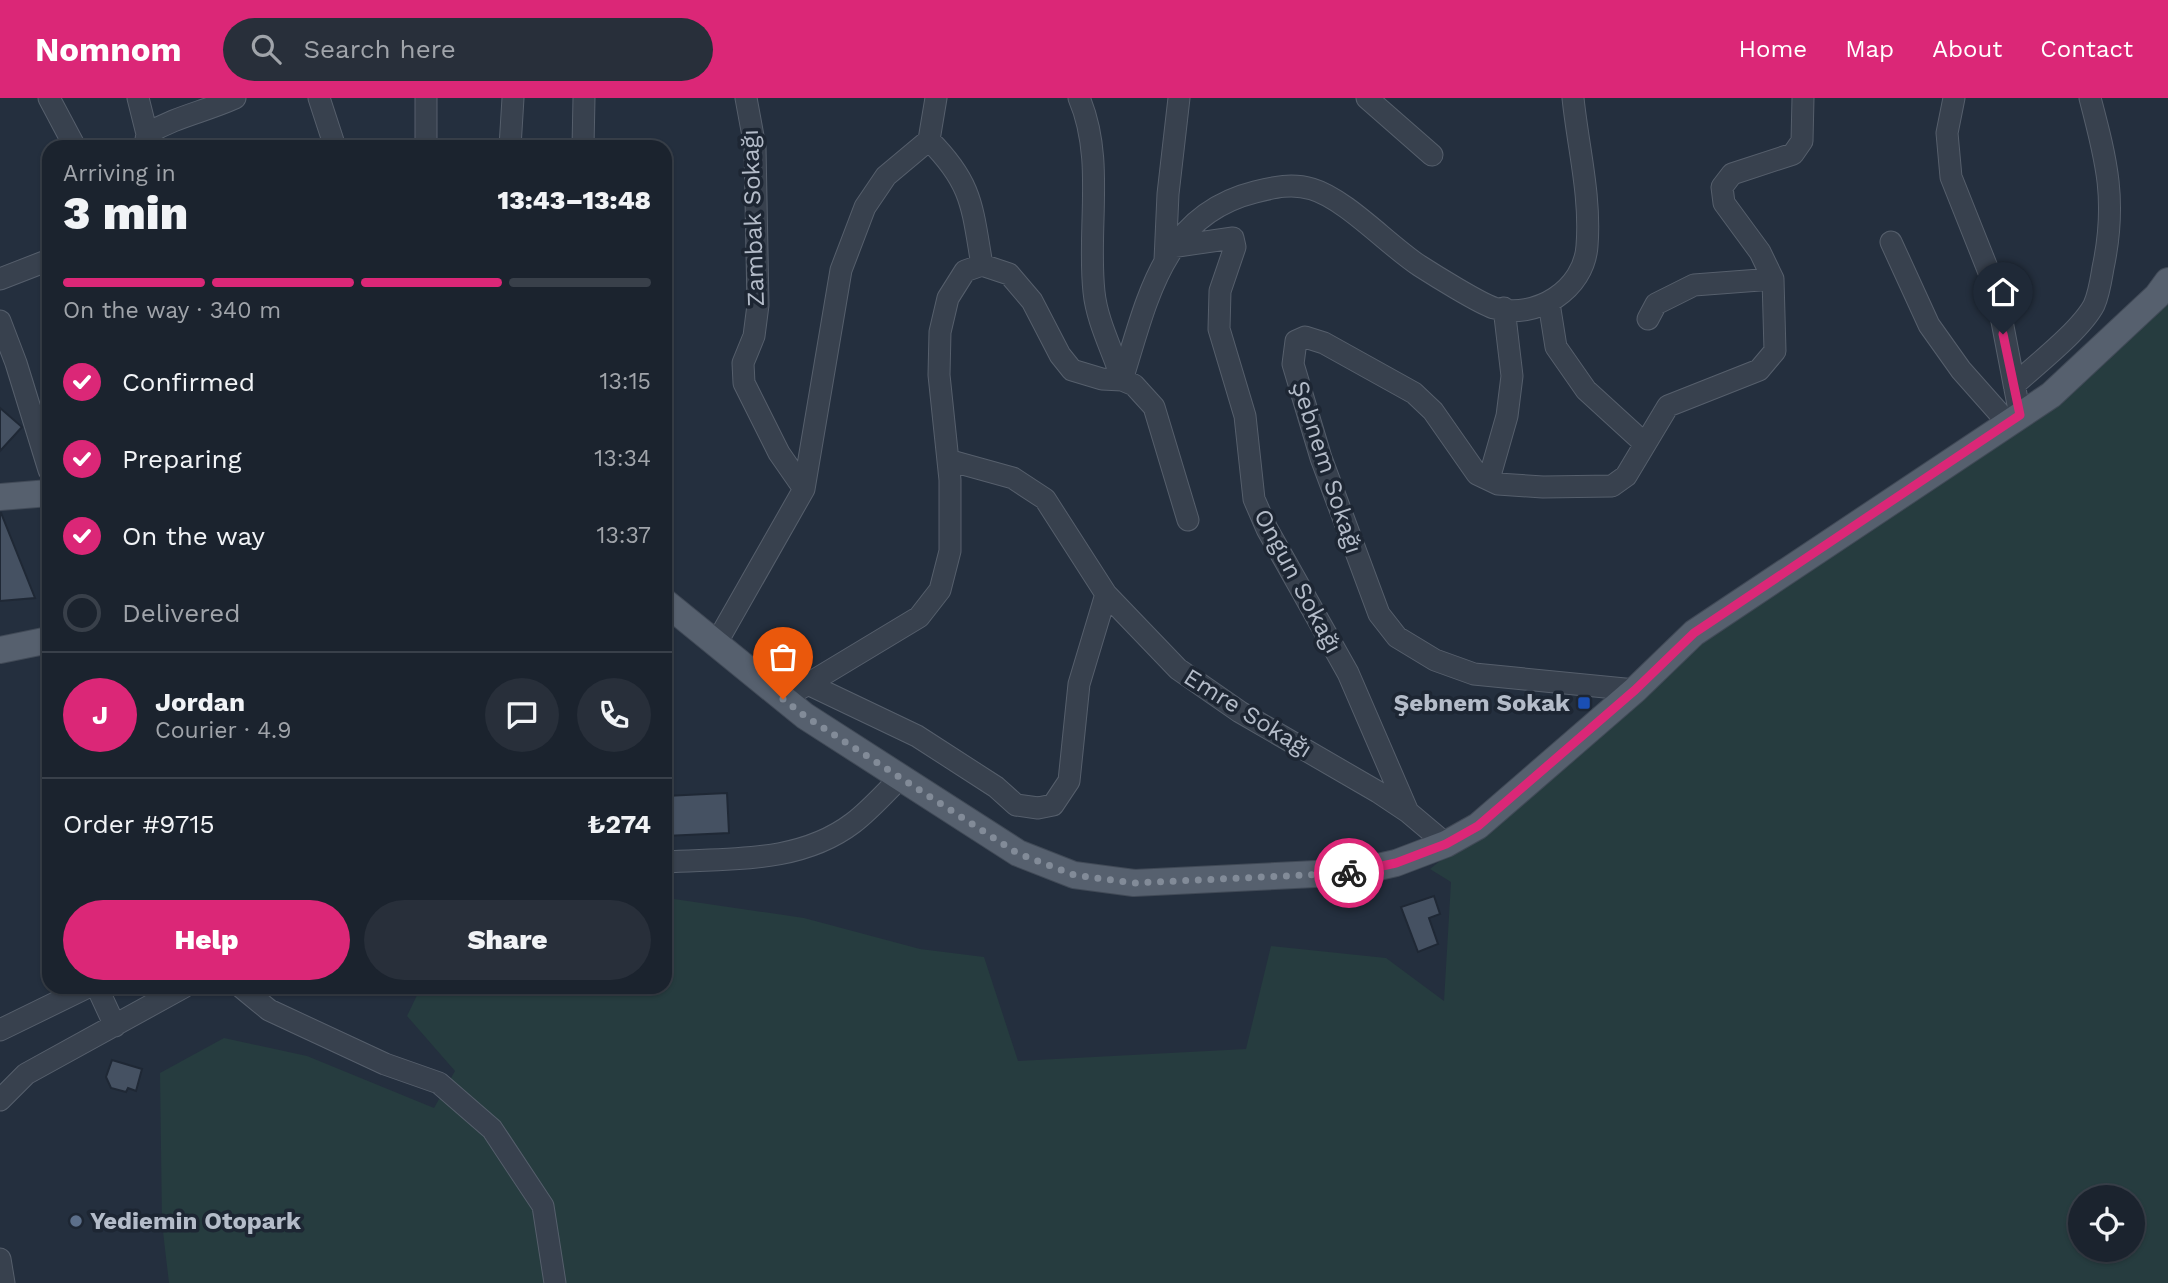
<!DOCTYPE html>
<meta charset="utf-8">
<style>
:root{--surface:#1b232e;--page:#282f3a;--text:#f1f3f6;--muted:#a0a4aa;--line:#39404a;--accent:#db2777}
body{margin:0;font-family:"Work Sans",sans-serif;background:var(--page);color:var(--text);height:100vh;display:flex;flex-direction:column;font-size:26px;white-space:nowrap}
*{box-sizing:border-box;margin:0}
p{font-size:23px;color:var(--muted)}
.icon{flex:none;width:38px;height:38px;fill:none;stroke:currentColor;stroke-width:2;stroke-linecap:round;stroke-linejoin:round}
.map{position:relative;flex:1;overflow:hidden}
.drawer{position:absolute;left:42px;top:42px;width:630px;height:854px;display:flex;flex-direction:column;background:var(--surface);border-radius:21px;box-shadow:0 2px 5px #0004,0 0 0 2px var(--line)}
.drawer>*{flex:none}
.tools{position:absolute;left:2068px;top:1087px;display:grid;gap:14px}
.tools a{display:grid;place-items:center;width:77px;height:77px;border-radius:50%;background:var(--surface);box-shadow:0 2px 5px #0004,0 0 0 2px var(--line);font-size:35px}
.pin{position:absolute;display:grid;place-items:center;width:60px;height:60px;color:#fff;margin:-72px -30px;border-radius:50% 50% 50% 0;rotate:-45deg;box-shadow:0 0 7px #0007}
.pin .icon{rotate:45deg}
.courier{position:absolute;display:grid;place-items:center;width:70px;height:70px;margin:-35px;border:5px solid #db2777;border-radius:50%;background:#fff;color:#222;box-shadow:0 2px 9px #0007}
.overview em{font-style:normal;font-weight:800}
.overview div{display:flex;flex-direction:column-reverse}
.overview{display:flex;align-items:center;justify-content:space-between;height:119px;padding:0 21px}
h1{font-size:46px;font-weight:800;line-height:52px}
.bar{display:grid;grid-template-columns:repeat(4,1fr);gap:10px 7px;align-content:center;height:84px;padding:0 21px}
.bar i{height:9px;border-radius:5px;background:var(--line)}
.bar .on{background:var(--accent)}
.bar p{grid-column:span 4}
.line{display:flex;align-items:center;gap:18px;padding:0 21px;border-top:2px solid var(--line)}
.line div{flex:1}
.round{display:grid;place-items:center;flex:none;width:74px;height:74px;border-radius:37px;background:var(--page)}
ol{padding:0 21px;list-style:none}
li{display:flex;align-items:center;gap:21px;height:77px}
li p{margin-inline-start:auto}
li .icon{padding:7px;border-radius:50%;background:var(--accent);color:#fff;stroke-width:4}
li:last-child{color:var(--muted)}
li i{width:38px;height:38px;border:4px solid var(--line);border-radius:50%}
.button{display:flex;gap:14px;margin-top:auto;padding:14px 21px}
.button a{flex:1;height:80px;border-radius:42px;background:var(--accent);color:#fff;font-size:28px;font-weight:800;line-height:80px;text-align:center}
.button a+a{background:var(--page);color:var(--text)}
header{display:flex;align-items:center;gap:42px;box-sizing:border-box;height:98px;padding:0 35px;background:var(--accent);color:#fff}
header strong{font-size:33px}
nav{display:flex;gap:38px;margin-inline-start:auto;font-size:24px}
.search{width:490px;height:63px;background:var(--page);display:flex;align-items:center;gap:18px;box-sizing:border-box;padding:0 24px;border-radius:38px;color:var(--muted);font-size:26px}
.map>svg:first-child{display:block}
</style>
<header>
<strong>Nomnom</strong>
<div class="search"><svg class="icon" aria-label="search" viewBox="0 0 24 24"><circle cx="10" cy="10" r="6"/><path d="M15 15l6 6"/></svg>Search here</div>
<nav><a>Home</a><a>Map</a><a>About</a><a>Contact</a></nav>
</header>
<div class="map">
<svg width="2168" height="1185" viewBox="0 0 2168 1185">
<rect width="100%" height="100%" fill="#242f3e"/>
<path fill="#263c3f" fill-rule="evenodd" d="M2168,201V1185H169L162,1125L160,975L224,940L307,958L434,1010L455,973L407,918L421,889H665V803L674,801L804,820L920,851L984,859L1018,963L1246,951L1271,848L1386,860L1444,903L1451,784L1430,771L1594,638L1706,537ZM2081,1099H2133V1152H2081Z"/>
<path fill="#455162" stroke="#1f2835" stroke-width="2" d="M0,310L22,329L0,353Z
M0,415H1L35,500L0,503Z
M727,695L729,735L665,738V698Z
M1434,798L1440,816L1429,820L1438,846L1418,854L1401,809Z
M112,962L142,971L136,993L128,990L126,994L111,990L106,979Z"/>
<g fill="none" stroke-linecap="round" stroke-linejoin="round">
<g stroke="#565f6c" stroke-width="23">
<path id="minor" d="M49,0L75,49
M138,0L147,36L145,47
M319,0L335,49
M426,0V49
M746,0L755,49L758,207L754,238L743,265L744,285L779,355L804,391
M936,0L929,42C973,86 972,109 982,167
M1079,0C1105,60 1087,131 1094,194C1097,224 1113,253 1122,282
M1367,0L1432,57
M1954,0L1947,35L1951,79L1996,192L2020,317
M147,36C177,18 204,14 235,0
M510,49L513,0
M583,49L584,0
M1891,144L1929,227L1961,272L2008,325
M1171,149L1233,140L1235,149L1220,193L1219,231L1245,318L1254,401L1267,431L1348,575L1408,714
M1165,162L1168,96L1179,0
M0,181L49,162
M1549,205L1556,249L1586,292L1644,345
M1648,221L1656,206L1694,187L1773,181
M0,223L16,265L49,372
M1122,282C1147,203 1162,117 1255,94C1275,89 1292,85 1312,91C1346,101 1389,148 1420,168C1434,177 1479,205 1494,210C1536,222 1584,192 1587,148C1591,98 1578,49 1573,0
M2014,287C2036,267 2081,232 2094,207C2099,196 2101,182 2103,170C2117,104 2107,64 2090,0
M948,362L1013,380L1045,401L1106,496L1178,571L1240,614L1378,694L1408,714L1446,746
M1489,381L1507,318L1512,278L1504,210
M717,544L804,391L841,172L865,109L886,78L929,42
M808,586L917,638L996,689L1016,707L1038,710L1053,707L1069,683L1079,586L1106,496
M1635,592L1474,576L1435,562L1397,539L1379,516L1321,360L1293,266L1296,243L1305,239L1324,245L1414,295L1433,313L1477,376L1498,386L1543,389L1612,388L1626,378L1668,308L1759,272L1775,253L1773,181L1760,154L1724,105L1722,89L1732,76L1793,56L1802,43L1803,0
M783,601L919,519L940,492L950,453V382L939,277L940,234L948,200L965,173L982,167L1009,176L1032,203L1060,257L1072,272L1102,281L1122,282L1134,287L1154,309L1188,422
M665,764C729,760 799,766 853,725C870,712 885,695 900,680
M97,889L115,928
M241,889L269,912L385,966L439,985L492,1031L543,1108L555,1185
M0,932L88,889
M0,1002L26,976L184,889
M0,1161L4,1185"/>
</g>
<g stroke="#414a57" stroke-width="28">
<path id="major" d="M0,399L49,395
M665,504L805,618L1018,755L1074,777L1134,785L1356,774L1396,765L1446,746L1478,728L1635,592L1694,535L2051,297L2157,198L2168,183
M0,552L49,542"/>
</g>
<use href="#minor" stroke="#38414e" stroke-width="21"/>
<use href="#major" stroke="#56606e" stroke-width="26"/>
</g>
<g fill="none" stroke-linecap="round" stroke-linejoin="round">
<path stroke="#828b98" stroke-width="7" stroke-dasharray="0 12.6" d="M783,601L805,618L1017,755L1074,777L1134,785L1349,775"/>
<path stroke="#db2777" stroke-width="9" d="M1349,775L1396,765L1446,746L1478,728L1635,592L1694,535L2020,317L2003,236"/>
</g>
<rect fill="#1a4fb4" stroke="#1d2633" stroke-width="2.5" x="1577" y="598" width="14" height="14" rx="3.5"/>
<circle fill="#5c6f8a" stroke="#1d2633" stroke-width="2.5" cx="76" cy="1123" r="7"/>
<g text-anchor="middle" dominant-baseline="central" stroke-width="7" stroke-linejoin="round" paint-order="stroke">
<g font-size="24" fill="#b4bcc9" stroke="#1d2633">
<text transform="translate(753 120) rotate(-92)">Zambak Sokağı</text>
<text transform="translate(1327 369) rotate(72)">Şebnem Sokağı</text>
<text transform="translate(1298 483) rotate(62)">Ongun Sokağı</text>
<text transform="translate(1248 615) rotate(32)">Emre Sokağı</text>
</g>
<g font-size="24" font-weight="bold" fill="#b4bcc9" stroke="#1d2633" text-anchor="end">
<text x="1570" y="605">Şebnem Sokak</text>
<text x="90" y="1123" text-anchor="start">Yediemin Otopark</text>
</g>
</g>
</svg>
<div class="tools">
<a><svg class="icon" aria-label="locate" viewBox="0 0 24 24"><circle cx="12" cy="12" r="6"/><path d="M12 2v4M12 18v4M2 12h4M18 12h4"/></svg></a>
</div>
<div class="pin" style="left:783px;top:601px;background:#ea580c"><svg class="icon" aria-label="bag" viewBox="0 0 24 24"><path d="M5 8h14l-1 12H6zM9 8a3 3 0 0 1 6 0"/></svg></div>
<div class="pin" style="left:2003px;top:236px;background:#1f2937"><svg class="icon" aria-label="home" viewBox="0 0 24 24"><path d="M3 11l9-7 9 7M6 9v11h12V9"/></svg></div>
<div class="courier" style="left:1349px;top:775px"><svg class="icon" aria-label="bike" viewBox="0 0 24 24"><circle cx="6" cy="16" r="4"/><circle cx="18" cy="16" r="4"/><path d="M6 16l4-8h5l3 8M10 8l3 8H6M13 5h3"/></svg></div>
<section class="drawer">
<div class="overview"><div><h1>3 min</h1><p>Arriving in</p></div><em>13:43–13:48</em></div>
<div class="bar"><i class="on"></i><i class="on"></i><i class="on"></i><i></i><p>On the way · 340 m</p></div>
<ol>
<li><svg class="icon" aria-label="check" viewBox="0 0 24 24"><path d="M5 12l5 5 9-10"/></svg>Confirmed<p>13:15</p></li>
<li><svg class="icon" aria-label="check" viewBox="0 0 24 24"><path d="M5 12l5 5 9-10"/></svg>Preparing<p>13:34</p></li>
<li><svg class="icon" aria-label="check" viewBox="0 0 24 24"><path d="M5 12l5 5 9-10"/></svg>On the way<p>13:37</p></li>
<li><i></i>Delivered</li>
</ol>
<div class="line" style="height:126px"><b class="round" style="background:var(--accent);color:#fff">J</b><div><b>Jordan</b><p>Courier · 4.9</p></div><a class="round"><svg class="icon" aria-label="chat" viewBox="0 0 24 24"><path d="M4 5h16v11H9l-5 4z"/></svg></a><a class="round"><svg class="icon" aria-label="phone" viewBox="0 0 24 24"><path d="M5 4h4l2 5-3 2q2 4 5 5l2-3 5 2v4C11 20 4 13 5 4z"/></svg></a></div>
<div class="line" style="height:91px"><div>Order #9715</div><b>₺274</b></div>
<div class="button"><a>Help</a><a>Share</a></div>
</section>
</div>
